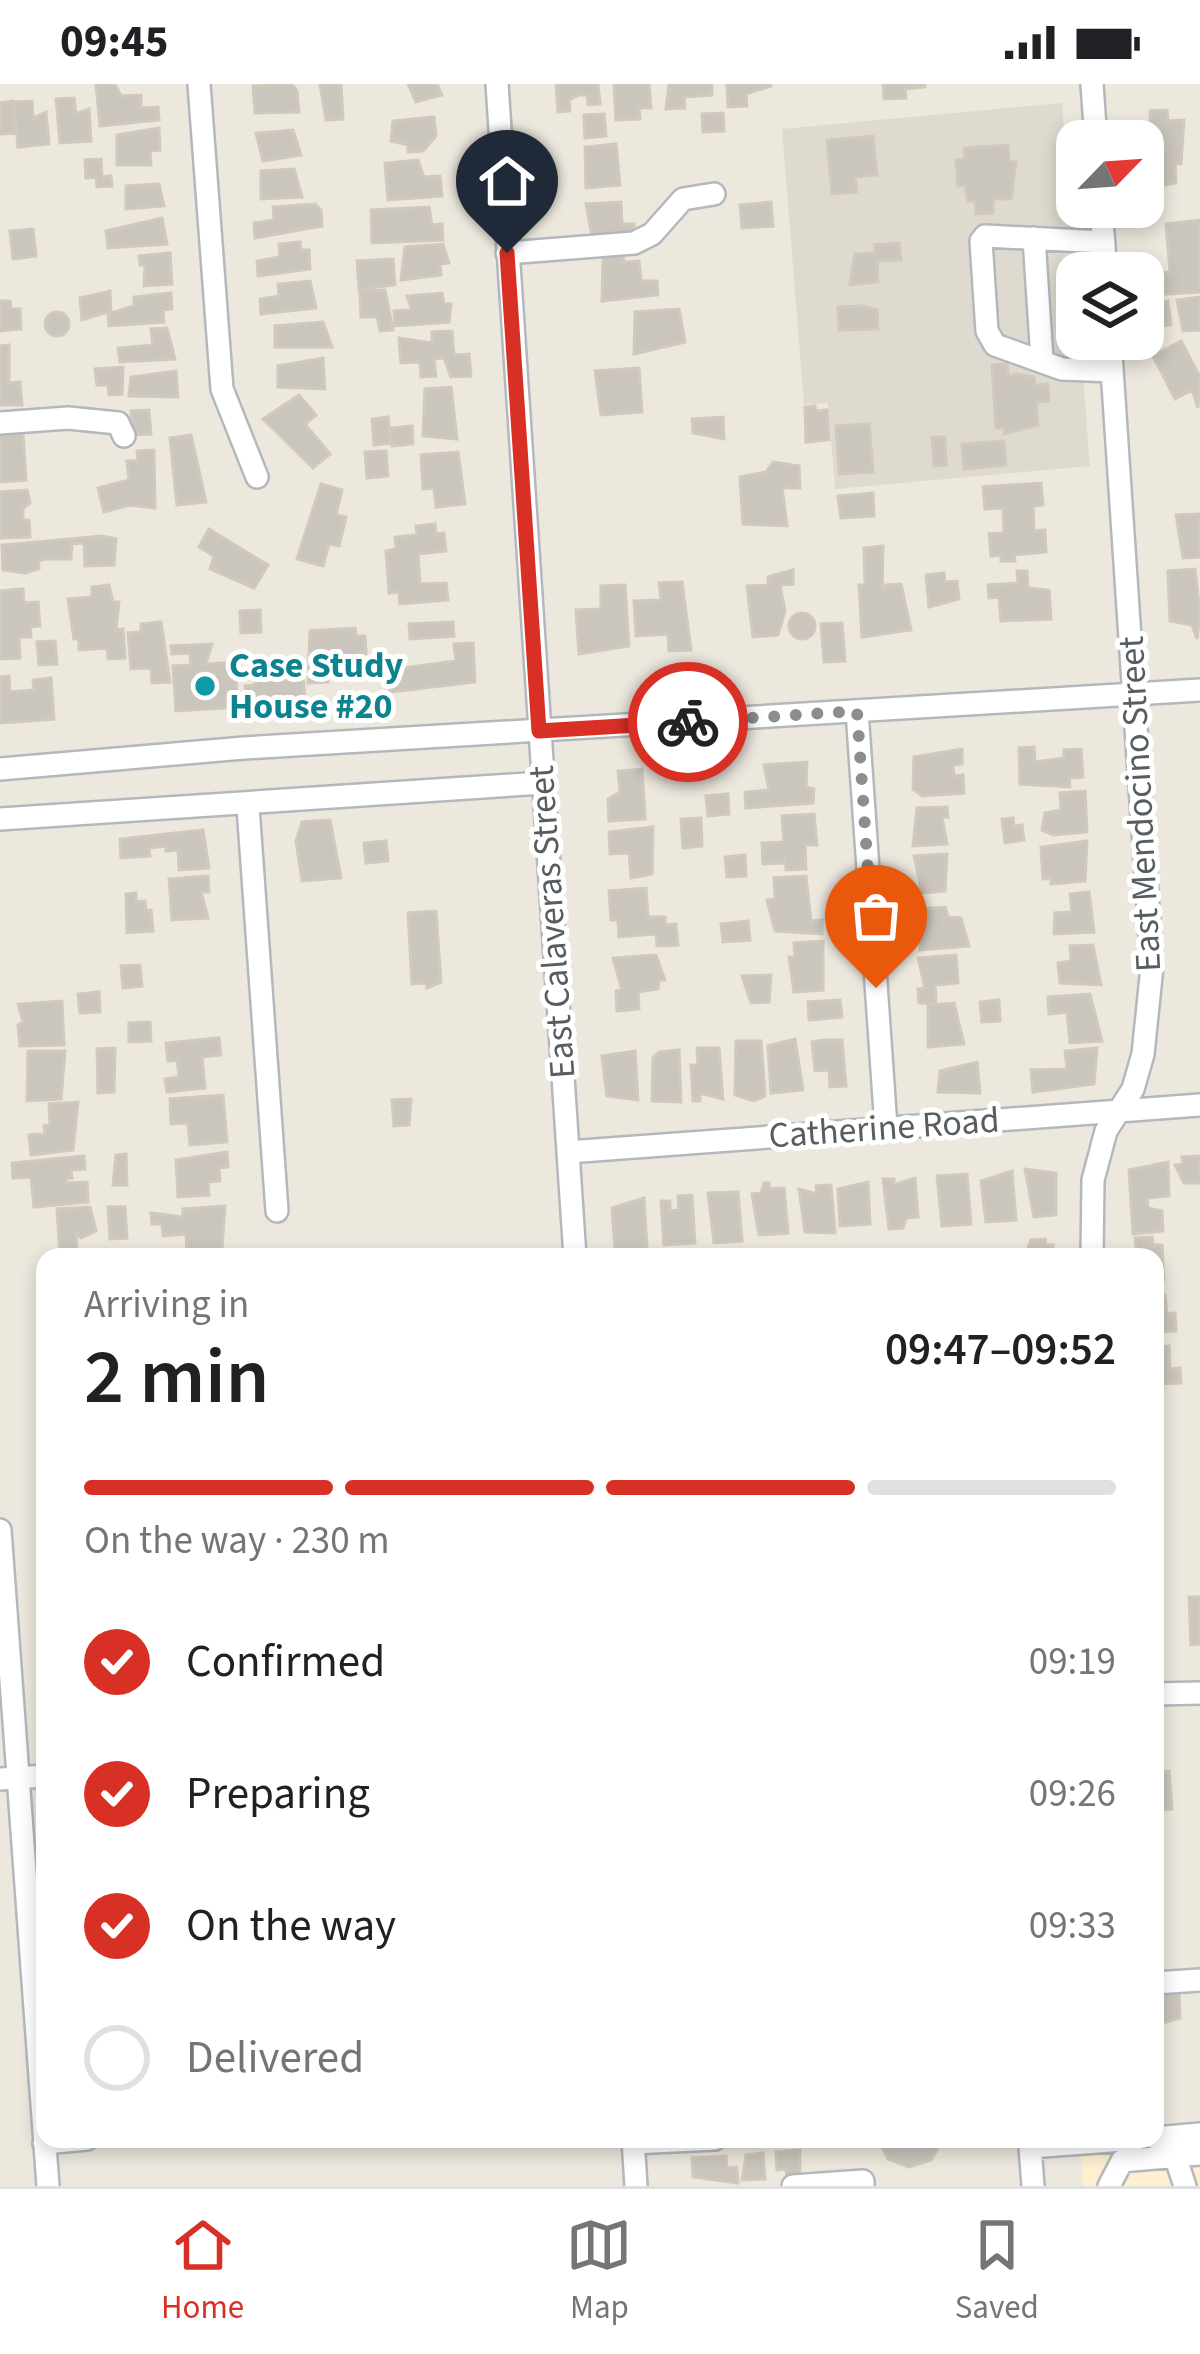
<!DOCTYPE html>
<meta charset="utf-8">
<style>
:root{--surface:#fff;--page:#f6f6f6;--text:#202124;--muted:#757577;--line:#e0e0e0;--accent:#d93025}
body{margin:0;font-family:"Source Sans 3",sans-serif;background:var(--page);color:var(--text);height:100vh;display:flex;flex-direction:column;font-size:45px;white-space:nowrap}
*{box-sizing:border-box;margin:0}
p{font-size:39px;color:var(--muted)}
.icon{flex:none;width:66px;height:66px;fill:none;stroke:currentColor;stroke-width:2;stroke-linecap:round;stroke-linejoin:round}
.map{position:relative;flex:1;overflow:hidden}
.side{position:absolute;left:36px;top:1164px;width:1128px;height:900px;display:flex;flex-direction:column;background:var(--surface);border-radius:24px;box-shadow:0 6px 18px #0003}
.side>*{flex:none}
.needle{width:78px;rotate:65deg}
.buttons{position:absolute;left:1056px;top:36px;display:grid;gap:24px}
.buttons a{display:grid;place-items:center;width:108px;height:108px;border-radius:24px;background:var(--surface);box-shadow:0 6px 18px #0003;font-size:60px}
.pin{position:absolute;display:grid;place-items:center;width:102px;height:102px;color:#fff;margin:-123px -51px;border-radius:50% 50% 50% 0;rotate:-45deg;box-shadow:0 0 12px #0007}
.pin .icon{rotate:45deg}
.courier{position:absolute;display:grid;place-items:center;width:120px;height:120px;margin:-60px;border:9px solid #d93025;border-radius:50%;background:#fff;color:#222;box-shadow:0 3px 15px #0007}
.overview em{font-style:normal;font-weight:600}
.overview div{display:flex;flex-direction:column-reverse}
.overview{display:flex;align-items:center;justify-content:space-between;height:204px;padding:0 48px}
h1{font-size:78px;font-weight:600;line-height:90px}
.bar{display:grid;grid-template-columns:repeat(4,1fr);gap:18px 12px;align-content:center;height:144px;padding:0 48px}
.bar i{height:15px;border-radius:9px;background:var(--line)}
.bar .selected{background:var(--accent)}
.bar p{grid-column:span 4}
ol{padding:0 48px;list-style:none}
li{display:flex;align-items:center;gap:36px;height:132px}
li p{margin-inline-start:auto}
li .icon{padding:12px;border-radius:50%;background:var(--accent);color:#fff;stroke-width:4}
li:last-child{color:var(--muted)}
li i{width:66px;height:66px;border:6px solid var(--line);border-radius:50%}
.status{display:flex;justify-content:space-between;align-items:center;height:84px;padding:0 60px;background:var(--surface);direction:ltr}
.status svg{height:33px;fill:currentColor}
.menu{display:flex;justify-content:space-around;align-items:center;height:168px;border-top:3px solid var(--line);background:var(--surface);font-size:33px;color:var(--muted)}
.menu a{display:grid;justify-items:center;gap:6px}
.menu .selected{color:var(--accent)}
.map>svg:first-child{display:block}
</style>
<div class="status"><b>09:45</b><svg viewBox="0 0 49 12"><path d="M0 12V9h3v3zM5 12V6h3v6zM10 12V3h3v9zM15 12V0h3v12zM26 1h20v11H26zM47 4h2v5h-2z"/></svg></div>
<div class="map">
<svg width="1200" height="2102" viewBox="0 0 1200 2102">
<rect width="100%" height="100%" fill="#ede8de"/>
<path fill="#ffefd1" d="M1200,2063V2102H1083L1081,2069Z"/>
<path fill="#dfdacf" d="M1062,19L1090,382L835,405L828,319L804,320L782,45Z"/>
<path fill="#cac5bd" stroke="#d2c9bc" stroke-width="3" d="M96,0H115L121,12L141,11V24L158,23L159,36L100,42Z
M281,0H292L297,7L299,28L255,29L253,2Z
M320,0H341L343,35L326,36Z
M408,0H437L442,11L416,18Z
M556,0H598L600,20L588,21L587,11H579L569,16L570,27L558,28Z
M614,0H649L651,24H639L640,35L616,36Z
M669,0H712V11L684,13L685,24L666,25Z
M727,0H771V2L746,10L747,22L728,23Z
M883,0H925V3L905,5L906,14L884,15Z
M74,14L76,30L89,25L91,57L60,59L56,15Z
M13,17L14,49L0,50V19Z
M32,17L33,34L46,28L49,60L18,63L14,18Z
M1167,26L1168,37L1184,36L1181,80H1175L1176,99L1152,103L1150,27Z
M723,29L724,47L703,48L702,30Z
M604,30L606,52L585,54L584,31Z
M434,33L436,52L423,67L408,68V61L391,57L393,37Z
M159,44L160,66L150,67L151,81H117V51Z
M293,46L301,71L263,77L256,49Z
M873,52L877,91L855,93L857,108L832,110L827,56Z
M616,60L620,101L586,104L585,63Z
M1008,61L1009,78H1016L1011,115H993V129L976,130L975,117H968L965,101L958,102L956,76H965L964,64Z
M101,75L102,93L111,92L112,102L97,103L96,93L86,94L85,76Z
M418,76L424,93L440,92L442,112L388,116L385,79Z
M294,85L302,113L261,115V87Z
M159,100L164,122L126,125V102Z
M621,118L622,140H634L635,155L593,158L586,120Z
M771,118L773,142L742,144L740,121Z
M315,120L321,126L322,142L255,154L254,139L274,136L273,123Z
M429,123L432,141L442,140L443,156L372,159L371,126Z
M162,134L167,160L108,164L106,147Z
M1200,136V208L1153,211L1152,190L1170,188L1166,140Z
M33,145L36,172L13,175L10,147Z
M300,158L301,166H309L310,185L258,192L257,177L280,173L279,160Z
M899,159L901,176L877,177L878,198L850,201L855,170L875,169V161Z
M443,160L449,179L440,180L441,191L401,196L405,163Z
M170,169L172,200L144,202L145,181H140L139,172Z
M623,172L624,178L639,177L641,197H657L658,211L602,217L603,173Z
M393,175L395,201L359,205L357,177Z
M310,197L316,224L261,230L260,215L279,212L278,200Z
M385,206L393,246L380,247L377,233H361L360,207Z
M110,207L111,227L82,236L80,214Z
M171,209L172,225L163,226L164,238L109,242L108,230L134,222V213Z
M442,209L444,220H451L449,238L395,242L394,227L412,226L407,212Z
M1200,213V246L1183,247L1177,216Z
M0,217H10L11,225H20L21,245L0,247Z
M1168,217L1171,241L1151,243L1148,219Z
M863,222L877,226L878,245L839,246L838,223Z
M679,225L685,258L634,270L635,228Z
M45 240a12 12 0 1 1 24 0a12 12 0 1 1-24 0Z
M323,238L332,263H275V242Z
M167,244L175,275L120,278L118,264L153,261L151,245Z
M452,247L454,271L469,270L471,292L451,293L444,274L434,275L436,292L421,293L420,278L401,279L399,254L432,259V248Z
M1181,257L1200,293L1198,324L1192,306L1175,315L1153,272Z
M9,261V299L20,298L22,321H0V262Z
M323,274L325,305L278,303V282Z
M1007,280L1008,293L1016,290L1034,293L1035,301L1048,300L1049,317L1036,318L1038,341L1004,350V344H996L992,281Z
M123,283L122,310L109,311L108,301H97L95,285Z
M639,284L642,328L601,331L595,287Z
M176,287L178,313L129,312L131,293Z
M451,303L457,355L423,352L425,305Z
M299,311L316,331L305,340L330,370L313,384L263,335Z
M815,322L816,327L827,326L829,356L806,358L805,323Z
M149,326L151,350L132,351L131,327Z
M388,333L391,359L374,361L372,335Z
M723,333L724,355L693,349L692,335Z
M869,340L873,388L839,390L836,342Z
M412,342L413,360L392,362L391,344Z
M23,350L26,396L0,398V351Z
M191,351L206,418L177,421L170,354Z
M932,353H945L946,381L934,382Z
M1004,357L1006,381L964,385L962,360Z
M154,366L155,424L130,421L104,428L98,404L129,396L127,377H138L137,367Z
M386,367L388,392L367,394L365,368Z
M458,368L465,420L436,423L434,404L423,405L421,371Z
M773,378L799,382L800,404H782L787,442L743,440L740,393L766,388Z
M1041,399L1043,421L1033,422L1034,447L1045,446L1046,468L1014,471L1015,477H1001V471L991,472L989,450L1004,449L1003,424L985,425L983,403Z
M321,400L342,406L336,431L346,433L339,462L329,460L323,482L297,475Z
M27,406L30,419L23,424V436H29L30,453L0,454V408Z
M873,409L874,432L841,434L838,412Z
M1200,430V473L1183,474L1176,431Z
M435,440L436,450L444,449L446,467L418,470L420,500L446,499L448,516L400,520L399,508L389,509L386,467L396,465L395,453L417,451L416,442Z
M209,445L268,481L254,504L210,485L214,472L199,463Z
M102,452L116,455L114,481L85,482L84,459L72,460L71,475H45L38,477L39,485L25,489L3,486L2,461Z
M883,462L882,510L886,501L901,500L911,546L862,553L859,501H865L864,464Z
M1195,485L1200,529L1197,555L1192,541L1170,537L1168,487Z
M793,486V500L780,501L785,527L778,551L753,553L747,502L768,501V493Z
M1017,487H1027L1028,504L1049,506L1051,535L1001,537L999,513L989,514L988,501L1018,499Z
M944,489L945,498L957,497L959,515L929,523L926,491Z
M682,498L691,566L669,567L668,550L636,552L634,517L661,516L659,499Z
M109,501L113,518H119L116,546L123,545L125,574L108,575L107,564L79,566V555H74L68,515L92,513V503Z
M625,501L629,562L579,570L576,526L601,525V502Z
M23,505L24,519L38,518L40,542L30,543L31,553H19L20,574L0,575V507Z
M260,526L261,548L241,549L240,527Z
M789 542a13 13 0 1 1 26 0a13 13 0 1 1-26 0Z
M161,538L170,598L152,599L151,584L131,585L128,549L141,548V540Z
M453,538L454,552L410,555L409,540Z
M842,539L845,577L824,578L821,540Z
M355,544L356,552H365L367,582L327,581L328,598L308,599L310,547Z
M55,557L57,580L39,581L37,558Z
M473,559L475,598L390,608L388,586L456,577L454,560Z
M212,560L206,580L235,578L238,623L176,627L173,582L191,581L190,569L172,570L171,562Z
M286,578L287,582L302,581L305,617L246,622L245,602L255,601L254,580Z
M9,592L10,608L34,606L33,596L51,594L54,635L0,639V593Z
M1034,663L1035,678L1064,674V666L1081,665L1083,693L1069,694L1070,703L1020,700L1019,664Z
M962,665V680L953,681L954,692L963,691L964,709L922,712L913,705L914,673Z
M807,678L806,703L814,705L813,719L746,724L745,708L769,706L764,681Z
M642,685L645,735L609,737L608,715L620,708L618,687Z
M1085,707L1087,748L1053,751L1042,746L1045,729L1061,726L1060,709Z
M728,710L729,730L708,732L706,712Z
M947,723L948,733H942L947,760L913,762L917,724Z
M814,730L817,761H805L806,785L786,786L785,769L784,779L763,780L762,759L784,758L782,732Z
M701,734L702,762L683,764L681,735Z
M1013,734L1014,742L1022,741L1024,756L1005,759L1002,735Z
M330,736L341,794L302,797L296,757L302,738Z
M653,743L652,790L631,794L629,769L610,770L609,748Z
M203,746L209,784L179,786L178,766L166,767V762L149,764L150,772L121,774L120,755Z
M386,757L388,777L366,779L364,759Z
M1087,757L1085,797L1051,800V794L1043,795L1041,763Z
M947,770L945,807L922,809L914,772Z
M745,771L746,792L727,793L725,773Z
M208,792L209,808H201L208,834L172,836L169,795Z
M806,792L811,837L822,836V850L775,847L767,816L775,815L774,794Z
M646,804L648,833H665V841L676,840L678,861L657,862L656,850L619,853L618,836H611L609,807Z
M1089,808L1094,848L1054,850L1055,829L1072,828L1070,810Z
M136,809V818L145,817L146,827L151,826L153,847L127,849L126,810Z
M945,823L948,833L961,834L969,862L920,866V825Z
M436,827L441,898L427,904V899L412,900L408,829Z
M748,837L750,856L723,858L721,840Z
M823,857V906L794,908L789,873H795L794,859Z
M1093,861L1101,901L1060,899L1058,879L1071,877L1070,862Z
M656,871L665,896H659L658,905L638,908L639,925L617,927L616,907L622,906L613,874Z
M956,871L958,899L935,901L936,918L919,919L918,905L925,904L918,874Z
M140,881L142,902L123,904L121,882Z
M771,891L769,918L751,919L742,892Z
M99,908L100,928L80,929L78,910Z
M1090,910L1102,957L1070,959L1067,928L1049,930L1048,913Z
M840,916L842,933L809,936L808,918Z
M999,916L1000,937L982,938L980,918Z
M62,917L64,961L20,962L18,941L23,938L18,920Z
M954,919L964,960L928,963V921Z
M150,938L151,957L129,958V939Z
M219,954L221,971L202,973L205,1004L167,1008L165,995L179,993L177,976L168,977L166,959Z
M795,955L803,1006L771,1009L768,962Z
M824,956H842L846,1002L830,1003L829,986L815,987L812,958Z
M736,957H761L765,1012L754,1017L735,1011Z
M115,964L114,1008L98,1009L97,965Z
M697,964H719L723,1015L700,1009V1017H693L691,981H698Z
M1097,964L1094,1000L1033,1008L1031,986L1067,985L1065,967Z
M679,966L681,1018L652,1017L653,974L659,968Z
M28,967H65L61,1015L27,1017Z
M635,967L638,1016L607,1012L602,972Z
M977,978L980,1009L938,1008L940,987Z
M223,1011L227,1058L190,1061L188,1039L171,1040L170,1015Z
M411,1015L409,1041L394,1042L392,1016Z
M78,1018L73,1066L31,1071L29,1051L45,1050L44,1042L50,1041L49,1020Z
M227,1068L228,1083L219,1084L220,1097L208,1098L209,1111L178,1113L176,1076Z
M126,1070L127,1101H113L116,1071Z
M84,1072L85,1085L71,1086L72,1094H66V1099L87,1098L88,1118L34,1123L31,1093L13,1094L12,1079Z
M1200,1072V1099H1184L1175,1081L1183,1080L1182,1073Z
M1168,1078L1169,1112L1147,1114L1148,1124L1162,1127L1163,1147L1133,1150L1129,1086Z
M1025,1085L1056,1089V1131L1034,1133Z
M1012,1087L1016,1136L986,1138L981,1097Z
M967,1090L971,1140L942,1142L937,1092Z
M915,1094L918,1133L906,1134L903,1144L889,1145L883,1095H894V1101Z
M868,1098L870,1140L840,1142L838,1105Z
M764,1099H769L770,1105L784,1104L788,1149L759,1151L752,1110L761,1109Z
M831,1101L835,1149L805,1148L799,1105L817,1110L816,1102Z
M738,1108L742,1157L714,1159L708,1109Z
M692,1111L695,1159L664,1161L661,1117H670V1127L679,1126L678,1112Z
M644,1114L647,1163L615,1164L612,1124Z
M225,1122L222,1165L187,1168L186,1150L163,1152L162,1140H152L151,1129L183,1133V1125Z
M90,1123L96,1147L81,1154L76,1149L77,1173H60L57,1125Z
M108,1123H125L127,1154L110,1155Z
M1152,1153L1153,1161H1162L1164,1196L1155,1197V1173H1137L1135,1154Z
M1045,1155L1046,1161H1053L1054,1173H1017L1026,1168L1031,1156Z
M1155,1203L1157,1212L1165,1211L1167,1230L1175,1229L1176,1247L1155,1248Z
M1160,1254L1161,1263L1169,1262L1170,1285L1180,1284L1181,1299L1155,1300V1255Z
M1189,1513H1200V1560L1191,1561Z
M1169,1687L1172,1725L1155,1727V1688Z
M1179,1905L1180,1934L1155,1941V1907Z
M878,2055H943L931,2076L909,2083L888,2075Z
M800,2066V2094L787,2095L786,2085L777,2086L776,2068Z
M763,2069L765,2095L742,2096L746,2071Z
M726,2072L727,2084L737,2083L738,2099L693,2093L692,2074Z"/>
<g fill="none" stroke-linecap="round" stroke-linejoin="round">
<g stroke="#b4b8bd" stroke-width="26">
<path id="minor" d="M199,0L222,305L257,393
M497,0L575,1173
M1092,0L1096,57
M1101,123L1106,189
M1034,154L1042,276
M1104,158L985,152L981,157L987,247L995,261L1062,285L1112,287
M507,169L634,159L652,150L683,115L714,110
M0,339L68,334L118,339L124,352
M857,627L886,1043
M0,685L244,664L1200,606
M248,723L277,1127
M0,735L542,699
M568,1068L1200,1021
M1092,1173L1093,1096L1106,1047L1133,1005L1143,970L1152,883L1110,255
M0,1446L48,2102
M1155,1610L1200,1609
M0,1695L45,1692
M1155,1899L1200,1896
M1155,2054L1200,2050
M633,2055L636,2102
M44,2059L87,2055
M633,2059L715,2055
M1175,2072L1185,2102
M793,2102L863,2097V2102
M1033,2102L1030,2063L1137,2055
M1109,2102L1122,2077L1200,2070"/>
</g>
<use href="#minor" stroke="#fff" stroke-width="21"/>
</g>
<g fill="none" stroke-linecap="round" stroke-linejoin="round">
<path stroke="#8c8e8d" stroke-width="12" stroke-dasharray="0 21.6" d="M688,638L857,627L876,904"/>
<path stroke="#d93025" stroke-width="15" d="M507,169L539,647L688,638"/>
</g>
<circle fill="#0f9aa8" stroke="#fff" stroke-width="4.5" cx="205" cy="602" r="12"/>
<g text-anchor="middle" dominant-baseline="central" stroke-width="10" stroke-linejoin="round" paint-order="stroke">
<g font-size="36" font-weight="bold" fill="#0d838f" stroke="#fff" text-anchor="start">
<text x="229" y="581">Case Study<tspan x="229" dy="41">House #20</tspan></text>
</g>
<g font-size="36" fill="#575d61" stroke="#fff">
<text transform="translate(1140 720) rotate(-93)">East Mendocino Street</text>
<text transform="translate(552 838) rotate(-94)">East Calaveras Street</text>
<text transform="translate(884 1044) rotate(-4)">Catherine Road</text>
</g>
</g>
</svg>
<div class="buttons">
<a><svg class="needle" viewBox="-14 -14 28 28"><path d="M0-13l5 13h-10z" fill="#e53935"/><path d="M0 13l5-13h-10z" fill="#757577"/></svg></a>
<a><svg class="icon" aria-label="layers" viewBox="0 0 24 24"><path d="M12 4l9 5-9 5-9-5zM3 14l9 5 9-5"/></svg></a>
</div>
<div class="pin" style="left:876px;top:904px;background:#ea580c"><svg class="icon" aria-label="bag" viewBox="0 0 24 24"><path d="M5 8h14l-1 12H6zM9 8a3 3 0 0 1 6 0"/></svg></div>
<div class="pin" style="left:507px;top:169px;background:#1f2937"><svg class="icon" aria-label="home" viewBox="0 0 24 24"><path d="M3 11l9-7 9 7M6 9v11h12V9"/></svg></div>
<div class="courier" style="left:688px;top:638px"><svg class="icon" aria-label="bike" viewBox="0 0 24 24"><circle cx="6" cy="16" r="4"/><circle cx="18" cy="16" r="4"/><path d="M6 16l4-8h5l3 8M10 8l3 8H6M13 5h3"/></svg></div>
<section class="side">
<div class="overview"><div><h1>2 min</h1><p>Arriving in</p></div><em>09:47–09:52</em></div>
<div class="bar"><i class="selected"></i><i class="selected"></i><i class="selected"></i><i></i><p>On the way · 230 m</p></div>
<ol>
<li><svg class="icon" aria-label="check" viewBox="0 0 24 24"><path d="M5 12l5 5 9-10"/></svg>Confirmed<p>09:19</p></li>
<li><svg class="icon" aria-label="check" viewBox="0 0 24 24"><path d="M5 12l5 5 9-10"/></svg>Preparing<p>09:26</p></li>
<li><svg class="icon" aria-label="check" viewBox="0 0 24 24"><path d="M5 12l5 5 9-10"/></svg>On the way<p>09:33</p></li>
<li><i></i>Delivered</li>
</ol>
</section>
</div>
<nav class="menu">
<a class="selected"><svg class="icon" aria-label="home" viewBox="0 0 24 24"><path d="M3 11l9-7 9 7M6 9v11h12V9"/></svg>Home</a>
<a><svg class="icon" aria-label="map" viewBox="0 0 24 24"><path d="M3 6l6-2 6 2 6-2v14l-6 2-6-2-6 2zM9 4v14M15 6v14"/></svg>Map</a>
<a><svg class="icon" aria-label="saved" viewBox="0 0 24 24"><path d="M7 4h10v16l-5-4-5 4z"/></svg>Saved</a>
</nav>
